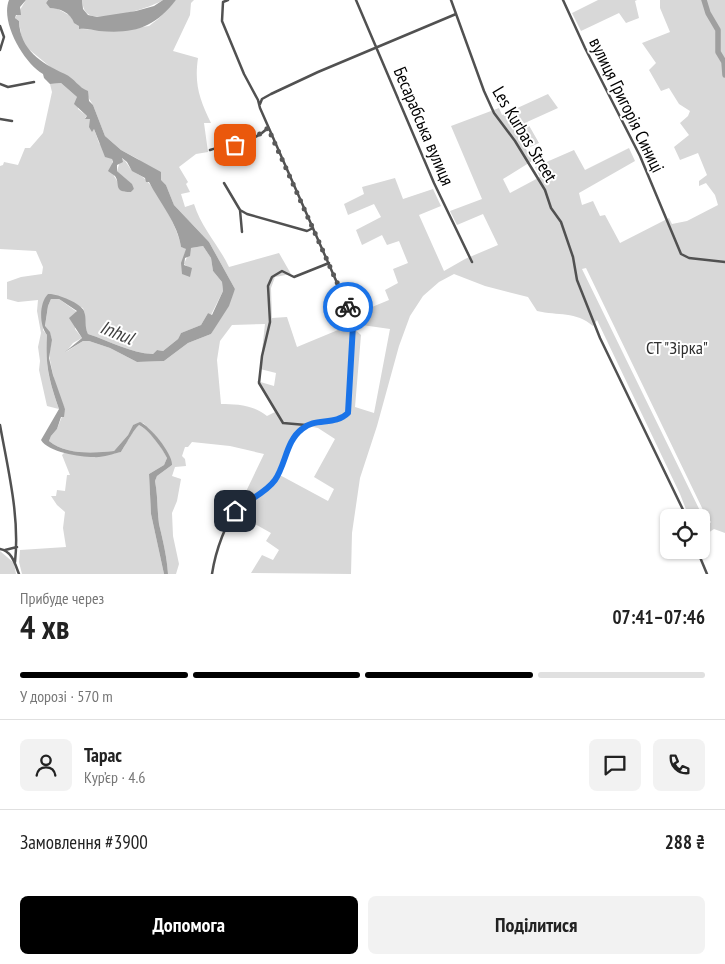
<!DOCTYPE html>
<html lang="uk">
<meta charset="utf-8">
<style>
:root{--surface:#fff;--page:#f2f2f2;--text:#222;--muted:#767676;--line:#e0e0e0;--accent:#000}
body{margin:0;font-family:"PT Sans Narrow",sans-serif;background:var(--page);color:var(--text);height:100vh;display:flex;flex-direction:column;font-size:19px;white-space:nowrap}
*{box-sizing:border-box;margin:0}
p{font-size:16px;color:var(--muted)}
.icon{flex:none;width:28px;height:28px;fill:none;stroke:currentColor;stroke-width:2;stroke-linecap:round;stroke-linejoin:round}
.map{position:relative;height:574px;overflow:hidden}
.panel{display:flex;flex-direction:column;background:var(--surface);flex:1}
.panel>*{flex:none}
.tools{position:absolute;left:660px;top:509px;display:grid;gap:10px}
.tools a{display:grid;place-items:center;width:50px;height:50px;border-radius:8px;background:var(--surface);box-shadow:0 1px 4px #0004;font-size:25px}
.pin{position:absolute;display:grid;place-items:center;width:42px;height:42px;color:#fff;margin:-21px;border-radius:10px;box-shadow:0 2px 8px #0006}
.courier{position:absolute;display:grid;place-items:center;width:50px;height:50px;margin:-25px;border:4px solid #1a73e8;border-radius:50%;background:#fff;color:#222;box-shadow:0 1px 6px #0007}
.summary em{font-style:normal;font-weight:700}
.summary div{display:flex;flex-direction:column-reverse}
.summary{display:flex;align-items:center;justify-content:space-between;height:85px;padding:0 20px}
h1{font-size:32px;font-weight:700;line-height:38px}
.bar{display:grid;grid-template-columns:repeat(4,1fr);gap:8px 5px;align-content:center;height:60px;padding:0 20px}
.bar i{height:6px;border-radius:4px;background:var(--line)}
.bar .on{background:var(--accent)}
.bar p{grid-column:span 4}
.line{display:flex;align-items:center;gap:12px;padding:0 20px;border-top:1px solid var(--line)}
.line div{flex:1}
.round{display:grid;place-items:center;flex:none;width:52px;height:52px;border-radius:8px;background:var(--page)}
.primary-button{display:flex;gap:10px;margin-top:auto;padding:10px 20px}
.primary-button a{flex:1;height:58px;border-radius:8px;background:var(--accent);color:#fff;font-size:20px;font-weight:700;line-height:58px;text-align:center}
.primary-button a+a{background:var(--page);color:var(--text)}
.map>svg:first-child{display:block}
</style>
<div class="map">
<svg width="725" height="574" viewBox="0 0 725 574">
<rect width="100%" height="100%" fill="#fff"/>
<path fill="#d8d8d8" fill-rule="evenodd" d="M26,0H48L46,3C57,10 77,15 80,29L120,30L149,26L158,19L176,0H194L191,3L190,15L173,51L198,58C194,85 200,100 211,123H204L208,152L196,154L179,167L188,182L186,184L190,192L181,194L185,207L194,204C202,229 218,244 229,267L279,253L291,274L275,277L271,288L272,318L287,317L297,347L350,325L361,335L355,407L374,413L390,329L362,325L355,314L389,300L385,290L398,283L393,269L408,263L399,241L387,245L382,235L362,245L356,230L381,217L374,204L348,215L344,204L364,194L362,187L395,178L403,199L433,189L441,206L419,215L444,271L465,259L498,245L483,214L457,225L450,211L482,199L451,126L499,108L502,115L548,94L558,108L527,122L539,143L526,149L532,161L503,179L510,193L540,177L535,167L574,150L585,170L629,148L635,161L579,193L582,205L593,201L600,216L605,215L620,243L669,218L672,224L687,221L718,205L715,195L706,183L699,186V181L707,175L698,153L680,160L674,147L689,135L680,123L688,116L690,111L679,104L669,88L661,91L649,70L656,63L642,43L670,32L660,8V0H725V533L714,529L708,533L707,527L711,522L704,512L586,268L582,269L704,519L701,539V518L689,517L680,494L597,320L593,326C576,311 558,316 537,311L528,297L485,286L454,274L439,282L423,296L410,316L399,346L377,426L360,478L352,533L351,574L251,573L262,555L273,560L279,550L266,541L271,533L239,515L240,504L264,454L230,446L192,442L188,447H185L182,456L185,459L186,466L175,467L172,476L181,479L177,501L172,513L173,536L179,564L176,574H168C167,557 163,541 159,524C157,510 158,496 155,481L157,476L172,465C165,448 157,435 143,423L133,425L128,435L114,451C94,453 65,455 49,441L51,436L57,429L65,409C57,393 53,376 50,360C47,346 58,340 45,327L48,306L51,299H59L77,312L75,329L82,338L73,343L66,352L83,341H89L110,348L137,362L164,361L188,343L211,334L235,289L209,242L174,205L166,185L138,159L121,150L105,136L93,105L83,89L66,75L54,70L26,47L22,41L19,21L15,18ZM265,324L260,369L276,373L274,386L257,381L275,412L267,416C254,405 236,404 221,404L217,360L220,341L232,325ZM303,425L318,428L335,439L314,477L334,489L328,501L276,473L291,440Z
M82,0H163C151,8 100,23 88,14C83,10 83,5 82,0Z
M598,0H637L635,1L639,18L626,23L619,13L581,31L572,13Z
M61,83L77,97L78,109L87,116L85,118L90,119L92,131L94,129L99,143L112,158L114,176L124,192H131L134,189L128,181L117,171L121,158C127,161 127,165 131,169C136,174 143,176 147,181C159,194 179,230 181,247L187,249L184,255L183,270L188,267L184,264L191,248L203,246L211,258L213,271L222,282L223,291L211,315L208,313L201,325L181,333L178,339L163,351L157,350L153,354C130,353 110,341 88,334C83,325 87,317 83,308L48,294L43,330L47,335C45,365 49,381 59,409L47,406L39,370L40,361L38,347L41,333L37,311L38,300L18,302L7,299V282L21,277L42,274L43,267L36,251L0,249V166L3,165L4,162L18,165L25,148H30L43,133L52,92L50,84Z
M139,425C149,430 163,448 167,458L164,465L149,474L151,514L164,574H22L19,562L20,550L66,547L63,528L65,512L57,505L51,496H56L57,490L65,491L67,475H70L62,455L65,452L94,457L121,452C125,446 134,428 139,425Z
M0,551L14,563L16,574H0Z"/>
<path fill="#9f9f9f" d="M9,0H26L20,7L21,15H16L15,18L19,21C20,50 41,63 65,74C74,78 79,88 88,91L89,101L93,105L105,136L121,150L161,172V180L166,185L174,205L209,242L235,289L229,306L211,334L188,343L164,361L137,362L110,348L89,341H83L65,352L82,338L69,318L77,311L59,299H51L48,306L45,326L50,332L52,340L49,358L53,375L65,409L64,417H61L57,429L51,436L49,441C65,455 94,453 114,451L128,435L133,425L140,422C150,426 173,454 172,465L157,476L155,481C158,496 157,510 159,524C163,541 167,557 168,574H164L151,514L149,474L164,465L167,458C163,449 148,429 139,425C134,429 125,446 121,452C112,454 102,458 93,457C80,457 48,452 41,440L59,409C49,380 45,365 47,335C39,325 39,303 48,294C56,293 81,303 84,311C87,319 84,326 88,334C110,341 130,353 153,354L157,350L163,351L178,339L181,333L201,325L208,313L212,315L223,291L222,282L213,271L211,258L203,246L191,248L190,256L185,258L184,265L192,268L190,277L182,274L181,263L186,249L181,247C178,224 160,203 149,182H146L145,178L132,171L127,162L122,158L123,162L117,165V171L132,184L134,189L131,192C112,192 121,184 115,176C113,174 110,173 108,171L113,162L112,159L105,157L94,129L92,132L89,127L90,119H85L87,116L74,104L77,97L61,83L50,84L44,78L43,74C24,63 0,22 9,0Z
M48,0H82L83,9L88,15L97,17L136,11L154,6L163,0H176C154,28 134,34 99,31C92,30 87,28 79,29V26L74,23C71,13 59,8 50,8L46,3Z"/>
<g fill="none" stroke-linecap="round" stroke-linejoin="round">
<path stroke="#9f9f9f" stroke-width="5.5" d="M704,0L708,13L718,30V52L724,62L725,75"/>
<path stroke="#515151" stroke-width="2.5" d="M356,0L434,183L472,262
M451,0L484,91L494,113L515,141L545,190L551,208L561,222L573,257L577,280L600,338L687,518
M563,0L585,48L640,156L681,254L689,258L725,262
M0,26L4,37L0,50
M0,84L8,87L34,82
M260,104L262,99L271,94L318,72L456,14
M0,119L12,121
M210,150C231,143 250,145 268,128
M224,183L240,210L242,232
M240,210L247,214L307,231L313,228
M0,425C8,470 20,517 15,562
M306,425L283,423L259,383L262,356L270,322L268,286L272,277L282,271L294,277L329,263
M0,549C12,551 15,564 19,574
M5,550L17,547
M697,550L707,574
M212,574C215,554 226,517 242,505C254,496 267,491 275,479C286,463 287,440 302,428C316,417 335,425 348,413L353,325L349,310L260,108L258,100L244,74L222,21L223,2L228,0"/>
</g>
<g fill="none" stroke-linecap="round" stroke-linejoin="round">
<path stroke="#595959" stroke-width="5" stroke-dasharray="0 9" d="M235,145L257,136L268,128L348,307"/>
<path stroke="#1a73e8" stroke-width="6" d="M235,511C247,500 265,494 275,480C286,464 286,441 302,429C315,417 335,426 348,413L353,325L348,307"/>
</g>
<g text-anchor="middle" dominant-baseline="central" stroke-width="4" stroke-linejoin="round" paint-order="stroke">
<g font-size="18" fill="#000" stroke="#fff">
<text transform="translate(627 105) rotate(64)">вулиця Григорія Синиці</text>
<text transform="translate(424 126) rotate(67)">Бесарабська вулиця</text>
<text transform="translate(525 134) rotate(59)">Les Kurbas Street</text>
</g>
<g font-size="18" fill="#2f2f2f" stroke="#fff">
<text x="677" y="347">СТ "Зірка"</text>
</g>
<g font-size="19" font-style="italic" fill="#404040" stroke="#fff">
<text transform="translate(117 332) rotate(22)">Inhul</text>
</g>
</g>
</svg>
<div class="tools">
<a><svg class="icon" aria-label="locate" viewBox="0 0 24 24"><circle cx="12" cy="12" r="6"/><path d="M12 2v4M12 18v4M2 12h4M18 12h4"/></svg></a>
</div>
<div class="pin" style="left:235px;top:145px;background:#ea580c"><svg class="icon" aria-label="bag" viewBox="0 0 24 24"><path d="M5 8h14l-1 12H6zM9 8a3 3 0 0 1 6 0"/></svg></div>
<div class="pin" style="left:235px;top:511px;background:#1f2937"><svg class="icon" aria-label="home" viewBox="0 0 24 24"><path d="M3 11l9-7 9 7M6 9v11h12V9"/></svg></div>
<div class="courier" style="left:348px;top:307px"><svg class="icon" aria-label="bike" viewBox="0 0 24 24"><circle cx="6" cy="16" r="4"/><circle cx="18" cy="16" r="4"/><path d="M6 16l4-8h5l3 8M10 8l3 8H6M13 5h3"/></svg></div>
</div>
<section class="panel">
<div class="summary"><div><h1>4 хв</h1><p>Прибуде через</p></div><em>07:41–07:46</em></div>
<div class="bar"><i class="on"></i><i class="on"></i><i class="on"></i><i></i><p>У дорозі · 570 m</p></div>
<div class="line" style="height:90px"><a class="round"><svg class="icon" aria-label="person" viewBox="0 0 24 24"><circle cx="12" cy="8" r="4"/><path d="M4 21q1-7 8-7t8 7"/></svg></a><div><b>Тарас</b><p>Кур’єр · 4.6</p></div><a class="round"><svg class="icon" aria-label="chat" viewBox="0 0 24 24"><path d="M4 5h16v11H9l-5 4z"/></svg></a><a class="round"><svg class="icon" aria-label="phone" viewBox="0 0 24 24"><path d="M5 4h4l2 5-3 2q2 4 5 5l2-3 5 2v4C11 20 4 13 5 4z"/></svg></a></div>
<div class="line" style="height:65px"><div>Замовлення #3900</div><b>288 ₴</b></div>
<div class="primary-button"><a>Допомога</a><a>Поділитися</a></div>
</section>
